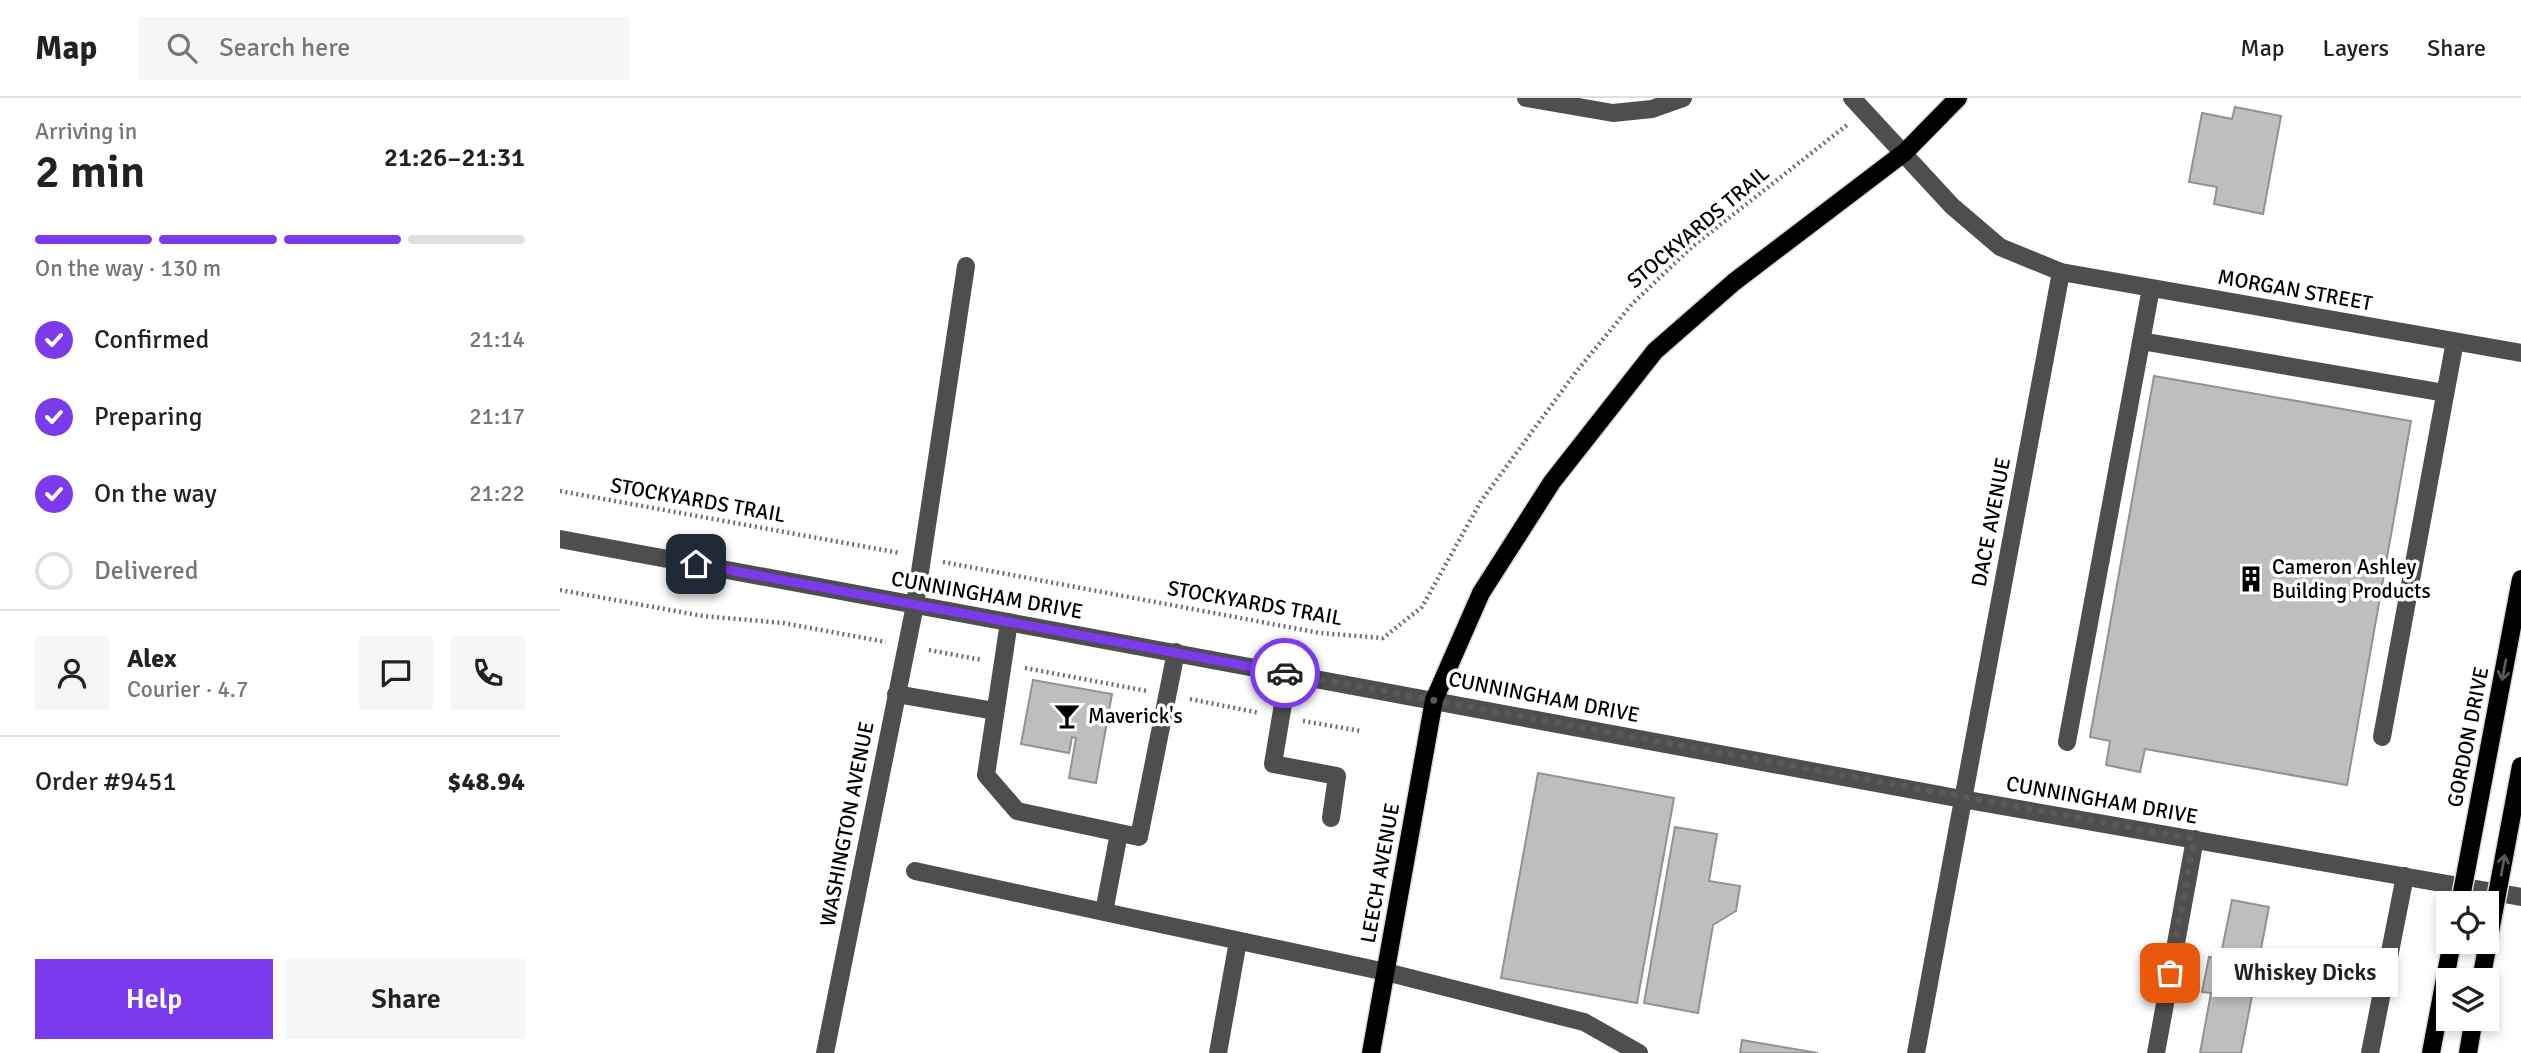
<!DOCTYPE html>
<meta charset="utf-8">
<style>
:root{--surface:#fff;--page:#f6f6f6;--text:#222;--muted:#767676;--line:#e0e0e0;--accent:#7c3aed}
body{margin:0;font-family:Signika,sans-serif;background:var(--page);color:var(--text);height:100vh;display:flex;flex-direction:column;font-size:26px;white-space:nowrap}
*{box-sizing:border-box;margin:0}
p{font-size:23px;color:var(--muted)}
.icon{flex:none;width:38px;height:38px;fill:none;stroke:currentColor;stroke-width:2;stroke-linecap:round;stroke-linejoin:round}
.map{position:relative;flex:1;overflow:hidden}
.details{display:flex;flex-direction:column;background:var(--surface);width:560px}
.details>*{flex:none}
.buttons{position:absolute;left:1876px;top:793px;display:grid;gap:14px}
.buttons a{display:grid;place-items:center;width:63px;height:63px;border-radius:0px;background:var(--surface);box-shadow:0 4px 10px #0003;font-size:35px}
.pin{position:absolute;display:grid;place-items:center;width:60px;height:60px;color:#fff;margin:-30px;border-radius:14px;box-shadow:0 4px 10px #0006}
.courier{position:absolute;display:grid;place-items:center;width:70px;height:70px;margin:-35px;border:5px solid #7c3aed;border-radius:50%;background:#fff;color:#222;box-shadow:0 2px 9px #0007}
.bubble{position:absolute;height:49px;border-radius:0px;background:var(--surface);box-shadow:0 4px 10px #0003;font-size:23px;font-weight:600;line-height:49px;text-align:center}
.head em{font-style:normal;font-weight:600}
.head div{display:flex;flex-direction:column-reverse}
.head{display:flex;align-items:center;justify-content:space-between;height:119px;padding:0 35px}
h1{font-size:46px;font-weight:600;line-height:52px}
.bar{display:grid;grid-template-columns:repeat(4,1fr);gap:10px 7px;align-content:center;height:84px;padding:0 35px}
.bar i{height:9px;border-radius:5px;background:var(--line)}
.bar .current{background:var(--accent)}
.bar p{grid-column:span 4}
.line{display:flex;align-items:center;gap:18px;padding:0 35px;border-top:2px solid var(--line)}
.line div{flex:1}
.round{display:grid;place-items:center;flex:none;width:74px;height:74px;border-radius:0px;background:var(--page)}
ol{padding:0 35px;list-style:none}
li{display:flex;align-items:center;gap:21px;height:77px}
li p{margin-inline-start:auto}
li .icon{padding:7px;border-radius:50%;background:var(--accent);color:#fff;stroke-width:4}
li:last-child{color:var(--muted)}
li i{width:38px;height:38px;border:4px solid var(--line);border-radius:50%}
.primary-button{display:flex;gap:14px;margin-top:auto;padding:14px 35px}
.primary-button a{flex:1;height:80px;border-radius:0px;background:var(--accent);color:#fff;font-size:28px;font-weight:600;line-height:80px;text-align:center}
.primary-button a+a{background:var(--page);color:var(--text)}
header{display:flex;align-items:center;gap:42px;box-sizing:border-box;height:98px;padding:0 35px;background:var(--surface);border-bottom:2px solid var(--line)}
header strong{font-size:33px}
nav{display:flex;gap:38px;margin-inline-start:auto;font-size:24px}
.search{width:490px;height:63px;background:var(--page);display:flex;align-items:center;gap:18px;box-sizing:border-box;padding:0 24px;border-radius:0px;color:var(--muted);font-size:26px}
main{display:flex;flex:1;min-height:0}
.map>svg:first-child{display:block}
</style>
<header>
<strong>Map</strong>
<div class="search"><svg class="icon" aria-label="search" viewBox="0 0 24 24"><circle cx="10" cy="10" r="6"/><path d="M15 15l6 6"/></svg>Search here</div>
<nav><a>Map</a><a>Layers</a><a>Share</a></nav>
</header>
<main>
<section class="details">
<div class="head"><div><h1>2 min</h1><p>Arriving in</p></div><em>21:26–21:31</em></div>
<div class="bar"><i class="current"></i><i class="current"></i><i class="current"></i><i></i><p>On the way · 130 m</p></div>
<ol>
<li><svg class="icon" aria-label="check" viewBox="0 0 24 24"><path d="M5 12l5 5 9-10"/></svg>Confirmed<p>21:14</p></li>
<li><svg class="icon" aria-label="check" viewBox="0 0 24 24"><path d="M5 12l5 5 9-10"/></svg>Preparing<p>21:17</p></li>
<li><svg class="icon" aria-label="check" viewBox="0 0 24 24"><path d="M5 12l5 5 9-10"/></svg>On the way<p>21:22</p></li>
<li><i></i>Delivered</li>
</ol>
<div class="line" style="height:126px"><a class="round"><svg class="icon" aria-label="person" viewBox="0 0 24 24"><circle cx="12" cy="8" r="4"/><path d="M4 21q1-7 8-7t8 7"/></svg></a><div><b>Alex</b><p>Courier · 4.7</p></div><a class="round"><svg class="icon" aria-label="chat" viewBox="0 0 24 24"><path d="M4 5h16v11H9l-5 4z"/></svg></a><a class="round"><svg class="icon" aria-label="phone" viewBox="0 0 24 24"><path d="M5 4h4l2 5-3 2q2 4 5 5l2-3 5 2v4C11 20 4 13 5 4z"/></svg></a></div>
<div class="line" style="height:91px"><div>Order #9451</div><b>$48.94</b></div>
<div class="primary-button"><a>Help</a><a>Share</a></div>
</section>
<div class="map">
<svg width="1961" height="955" viewBox="0 0 1961 955">
<rect width="100%" height="100%" fill="#fff"/>
<path fill="#bebebe" stroke="#929292" stroke-width="2" d="M1675,9L1721,18L1703,116L1654,106L1657,89L1629,84L1642,15L1672,21Z
M1594,278L1851,323L1787,687L1585,651L1580,674L1546,667L1550,643L1530,639Z
M473,582L552,596L536,685L509,680L516,640L512,639L509,655L461,646Z
M978,675L1114,700L1077,905L941,880Z
M1115,729L1157,736L1149,783L1180,788L1176,813L1153,827L1138,915L1084,905Z
M1672,802L1709,809L1681,955H1640L1651,895L1642,894L1649,859L1660,861Z
M1182,942L1258,955H1180Z"/>
<g fill="none" stroke-linecap="round" stroke-linejoin="round">
<g stroke="#dbdbdb" stroke-width="21">
<path id="major" d="M811,955L874,602L921,495L992,384L1095,253L1174,184L1345,54L1398,0
M1871,955L1892,844
M1908,955L1914,920"/>
</g>
<path stroke="#707070" stroke-width="4.5" stroke-dasharray="2 3.5" stroke-linecap="butt" d="M0,393L340,455
M383,464L760,535L823,540L862,509L921,403L1016,274L1072,206L1132,149L1287,27
M0,492L143,518L223,525L326,544
M369,552L422,562
M465,570L587,593
M630,601L700,615
M743,623L801,633"/>
<path stroke="#4e4e4e" stroke-width="18" d="M966,0L1053,15L1092,11L1123,0
M1292,0L1392,108L1440,149L1501,174L1356,955
M1501,174L1961,255
M1581,243L1885,295
M0,441L1402,701L1961,799
M449,524L426,677L457,713L579,739L616,554
M728,576L713,666L777,678L771,720
M336,596L435,613
M1822,639L1895,243
M1507,644L1591,190
M559,735L544,814L826,874L1024,924L1079,955
M355,773L544,814
M265,955L355,507L406,168
M658,955L678,843
M1596,955L1635,741
M1810,955L1845,778"/>
<use href="#major" stroke="#000" stroke-width="18"/>
<g stroke="#dbdbdb" stroke-width="21" stroke-linecap="butt">
<path id="major-bridge" d="M1900,805L1961,481
M1921,882L1961,668"/>
</g>
<use href="#major-bridge" stroke="#000" stroke-width="18"/>
</g>
<defs><path id="oneway-shaft" d="M-6 0H5M1.5-3L5.5 0L1.5 3" fill="none" stroke-width="1.6" stroke-linecap="round" stroke-linejoin="round" transform="scale(1.75)"/></defs>
<g stroke="#595959">
<use href="#oneway-shaft" transform="translate(1944 572) rotate(101)"/>
<use href="#oneway-shaft" transform="translate(1943 767) rotate(-80)"/>
</g>
<g fill="none" stroke-linecap="round" stroke-linejoin="round">
<path stroke="#595959" stroke-width="7" stroke-dasharray="0 12.6" d="M725,575L1634,741L1610,875"/>
<path stroke="#7c3aed" stroke-width="9" d="M136,466L725,575"/>
</g>
<defs>
<g id="building-bare" transform="scale(2.1)"><path d="M-4-6H4V6H1V3H-1V6H-4ZM-2.5-4.3h1.7v1.8h-1.7ZM.8-4.3h1.7v1.8H.8ZM-2.5-1h1.7V.8h-1.7ZM.8-1h1.7V.8H.8Z" fill="#000" stroke="#fff" stroke-width="2.5" paint-order="stroke"/></g>
<g id="bar-bare" transform="scale(2.1)"><path d="M-6-5H6L.8 .8V4.5H3.5V6h-7V4.5H-.8V.8Z" fill="#000" stroke="#fff" stroke-width="2.5" paint-order="stroke"/></g>
</defs>
<g fill-rule="evenodd">
<use href="#building-bare" x="1691" y="481"/>
<use href="#bar-bare" x="507" y="618"/>
</g>
<g text-anchor="middle" dominant-baseline="central" stroke-width="7" stroke-linejoin="round" paint-order="stroke">
<g font-size="21" fill="#000" stroke="#fff">
<text transform="translate(1138 129) rotate(-40)">STOCKYARDS TRAIL</text>
<text transform="translate(1735 192) rotate(10)">MORGAN STREET</text>
<text transform="translate(138 402) rotate(10)">STOCKYARDS TRAIL</text>
<text transform="translate(1431 424) rotate(-79)">DACE AVENUE</text>
<text transform="translate(427 497) rotate(10)">CUNNINGHAM DRIVE</text>
<text transform="translate(695 505) rotate(10)">STOCKYARDS TRAIL</text>
<text transform="translate(984 599) rotate(11)">CUNNINGHAM DRIVE</text>
<text transform="translate(1908 639) rotate(-79)">GORDON DRIVE</text>
<text transform="translate(1542 702) rotate(10)">CUNNINGHAM DRIVE</text>
<text transform="translate(287 726) rotate(-79)">WASHINGTON AVENUE</text>
<text transform="translate(820 775) rotate(-80)">LEECH AVENUE</text>
</g>
<g font-size="21" fill="#000" stroke="#fff" text-anchor="start">
<text x="1712" y="469">Cameron Ashley<tspan x="1712" dy="24">Building Products</tspan></text>
<text x="528" y="618">Maverick's</text>
</g>
</g>
</svg>
<div class="buttons">
<a><svg class="icon" aria-label="locate" viewBox="0 0 24 24"><circle cx="12" cy="12" r="6"/><path d="M12 2v4M12 18v4M2 12h4M18 12h4"/></svg></a>
<a><svg class="icon" aria-label="layers" viewBox="0 0 24 24"><path d="M12 4l9 5-9 5-9-5zM3 14l9 5 9-5"/></svg></a>
</div>
<div class="pin" style="left:1610px;top:875px;background:#ea580c"><svg class="icon" aria-label="bag" viewBox="0 0 24 24"><path d="M5 8h14l-1 12H6zM9 8a3 3 0 0 1 6 0"/></svg></div>
<div class="pin" style="left:136px;top:466px;background:#1f2937"><svg class="icon" aria-label="home" viewBox="0 0 24 24"><path d="M3 11l9-7 9 7M6 9v11h12V9"/></svg></div>
<div class="courier" style="left:725px;top:575px"><svg class="icon" aria-label="car" viewBox="0 0 24 24"><path d="M5 17H2v-5l4-1 3-4h7l3 4 3 1v5h-3M9 17h6M6 11h13"/><circle cx="7" cy="17" r="2"/><circle cx="17" cy="17" r="2"/></svg></div>
<div class="bubble" style="left:1652px;top:850px;width:186px">Whiskey Dicks</div>
</div>
</main>
